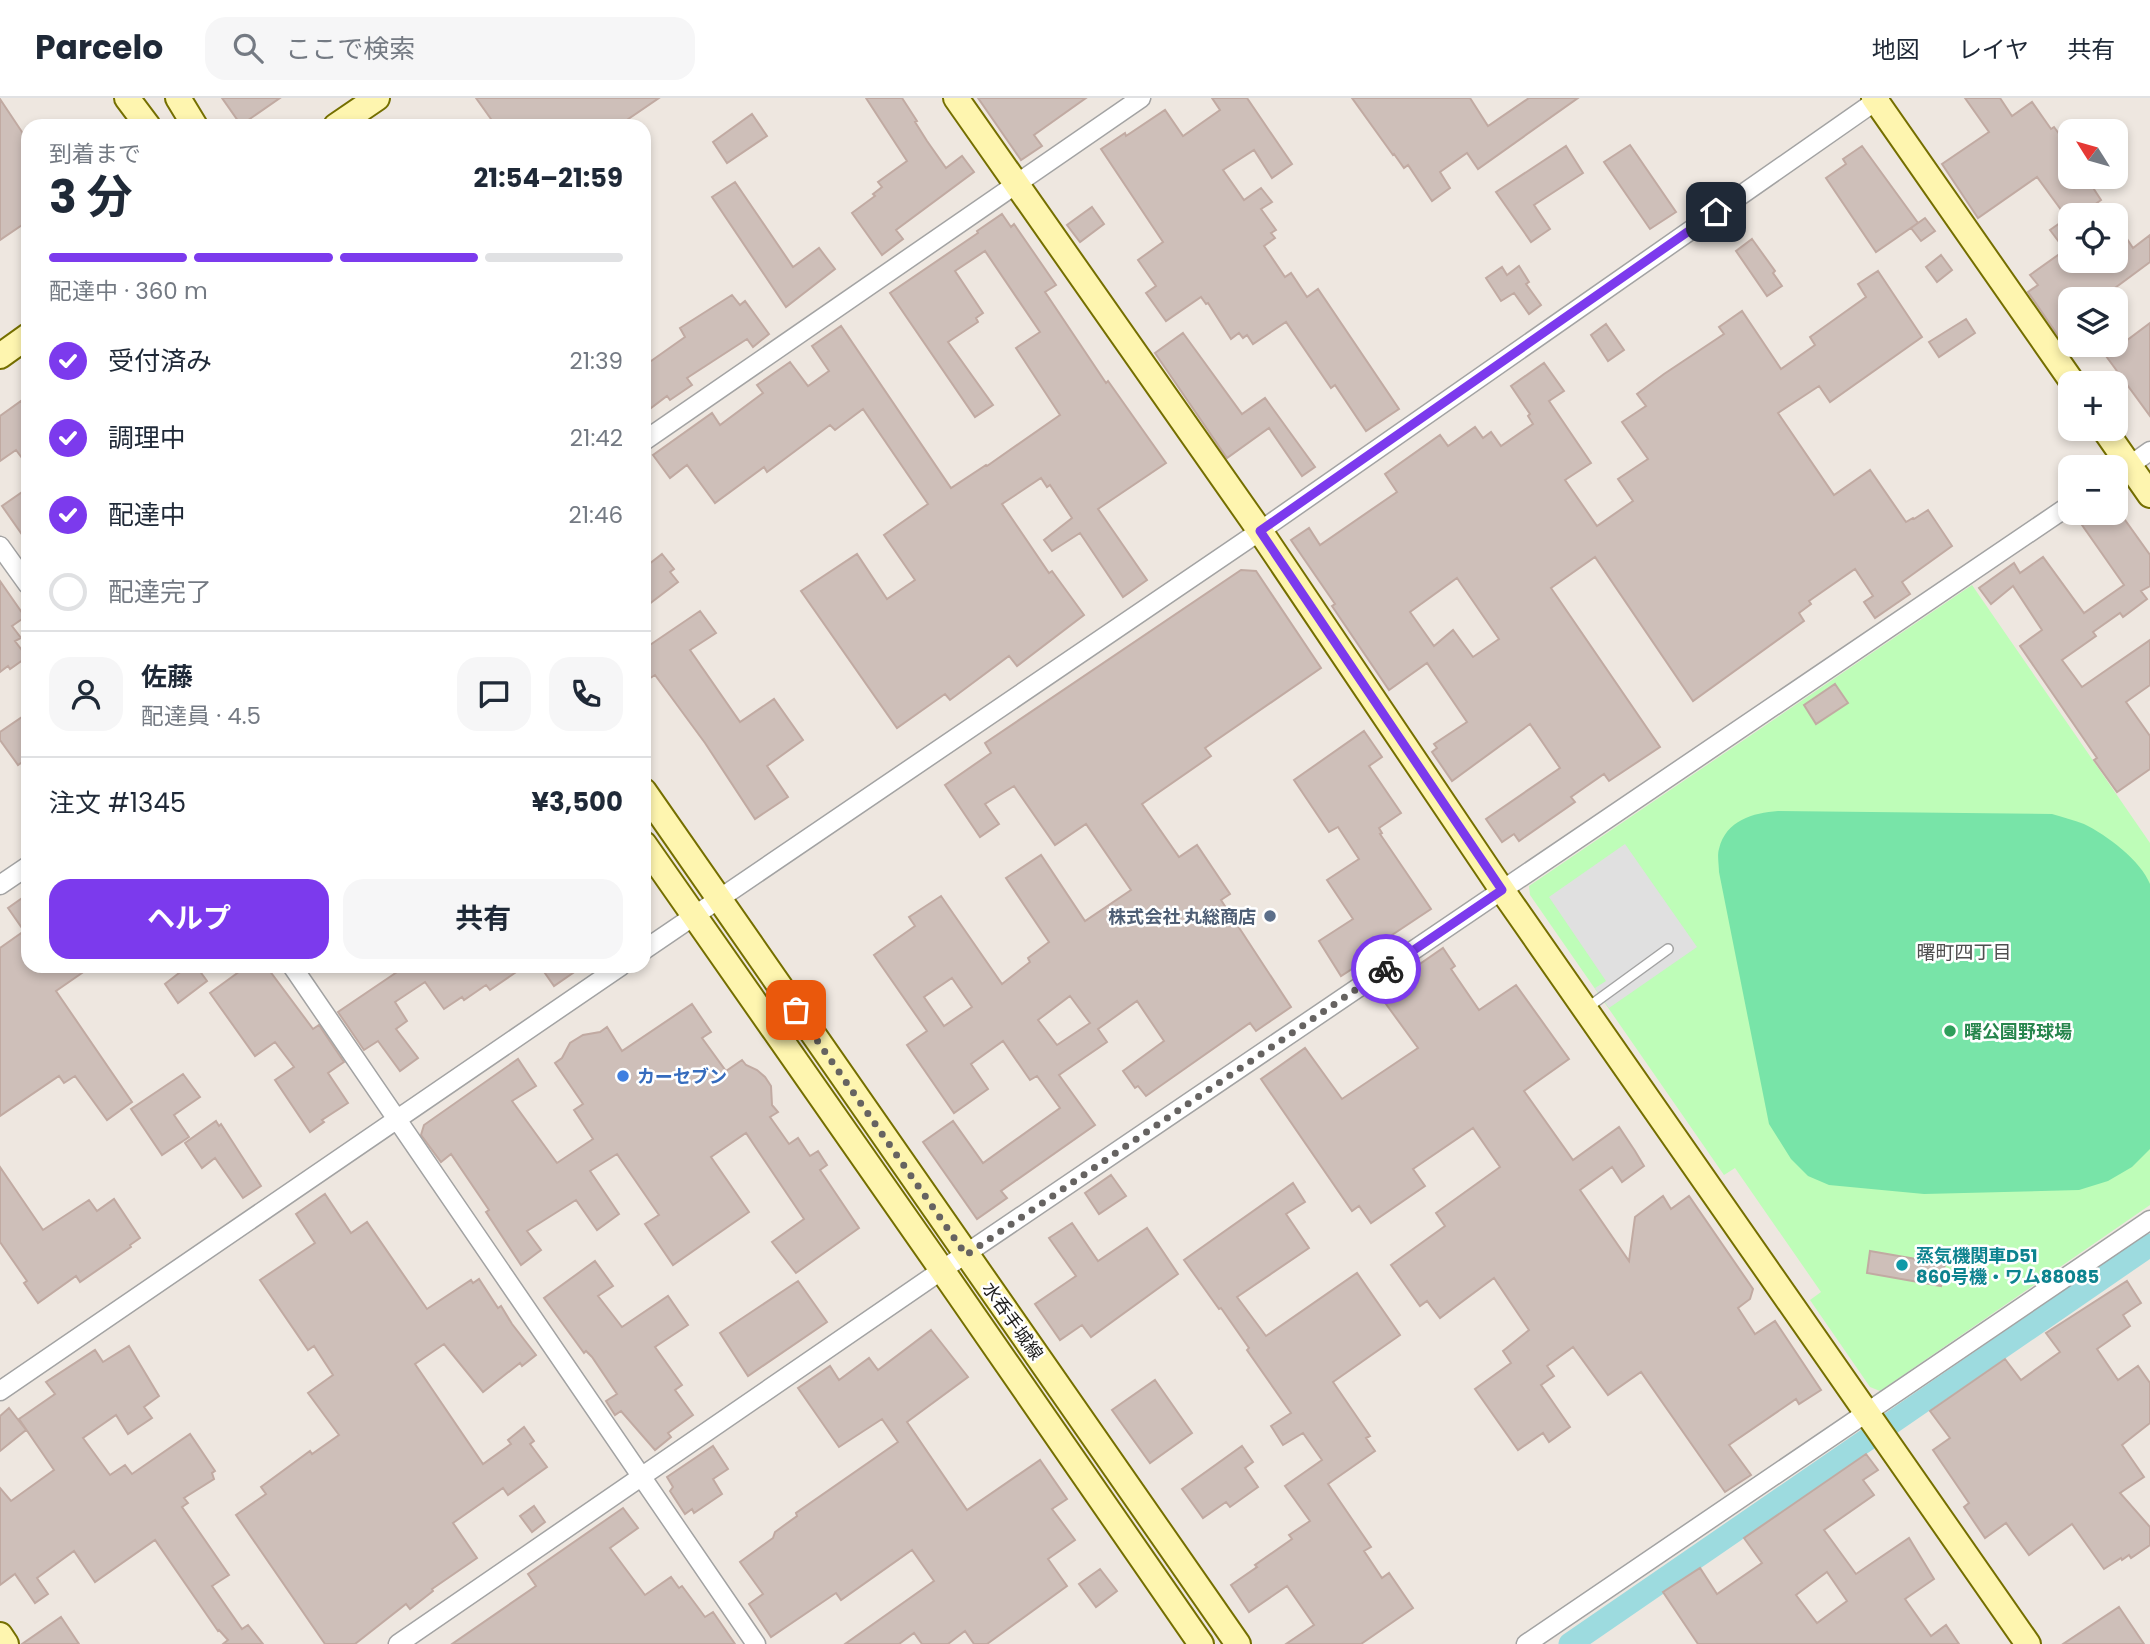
<!DOCTYPE html>
<html lang="ja">
<meta charset="utf-8">
<style>
:root{--surface:#fff;--page:#f6f6f7;--text:#1f2937;--muted:#747a83;--line:#e0e1e3;--accent:#7c3aed}
body{margin:0;font-family:Poppins,"Noto Sans JP",sans-serif;background:var(--page);color:var(--text);height:100vh;display:flex;flex-direction:column;font-size:26px;white-space:nowrap}
*{box-sizing:border-box;margin:0}
p{font-size:23px;color:var(--muted)}
.icon{flex:none;width:38px;height:38px;fill:none;stroke:currentColor;stroke-width:2;stroke-linecap:round;stroke-linejoin:round}
.map{position:relative;flex:1;overflow:hidden}
.details{position:absolute;left:21px;top:21px;width:630px;height:854px;display:flex;flex-direction:column;background:var(--surface);border-radius:21px;box-shadow:0 4px 10px #0003}
.details>*{flex:none}
.needle{width:46px;rotate:307deg}
.tools{position:absolute;left:2058px;top:21px;display:grid;gap:14px}
.tools a{display:grid;place-items:center;width:70px;height:70px;border-radius:14px;background:var(--surface);box-shadow:0 4px 10px #0003;font-size:35px}
.pin{position:absolute;display:grid;place-items:center;width:60px;height:60px;color:#fff;margin:-30px;border-radius:14px;box-shadow:0 4px 10px #0006}
.courier{position:absolute;display:grid;place-items:center;width:70px;height:70px;margin:-35px;border:5px solid #7c3aed;border-radius:50%;background:#fff;color:#222;box-shadow:0 2px 9px #0007}
.head em{font-style:normal;font-weight:700}
.head div{display:flex;flex-direction:column-reverse}
.head{display:flex;align-items:center;justify-content:space-between;height:119px;padding:0 28px}
h1{font-size:46px;font-weight:700;line-height:52px}
.bar{display:grid;grid-template-columns:repeat(4,1fr);gap:10px 7px;align-content:center;height:84px;padding:0 28px}
.bar i{height:9px;border-radius:5px;background:var(--line)}
.bar .on{background:var(--accent)}
.bar p{grid-column:span 4}
.line{display:flex;align-items:center;gap:18px;padding:0 28px;border-top:2px solid var(--line)}
.line div{flex:1}
.round{display:grid;place-items:center;flex:none;width:74px;height:74px;border-radius:21px;background:var(--page)}
ol{padding:0 28px;list-style:none}
li{display:flex;align-items:center;gap:21px;height:77px}
li p{margin-inline-start:auto}
li .icon{padding:7px;border-radius:50%;background:var(--accent);color:#fff;stroke-width:4}
li:last-child{color:var(--muted)}
li i{width:38px;height:38px;border:4px solid var(--line);border-radius:50%}
.cta{display:flex;gap:14px;margin-top:auto;padding:14px 28px}
.cta a{flex:1;height:80px;border-radius:21px;background:var(--accent);color:#fff;font-size:28px;font-weight:700;line-height:80px;text-align:center}
.cta a+a{background:var(--page);color:var(--text)}
header{display:flex;align-items:center;gap:42px;box-sizing:border-box;height:98px;padding:0 35px;background:var(--surface);border-bottom:2px solid var(--line)}
header strong{font-size:33px}
nav{display:flex;gap:38px;margin-inline-start:auto;font-size:24px}
.search{width:490px;height:63px;background:var(--page);display:flex;align-items:center;gap:18px;box-sizing:border-box;padding:0 24px;border-radius:21px;color:var(--muted);font-size:26px}
.map>svg:first-child{display:block}
</style>
<header>
<strong>Parcelo</strong>
<div class="search"><svg class="icon" aria-label="search" viewBox="0 0 24 24"><circle cx="10" cy="10" r="6"/><path d="M15 15l6 6"/></svg>ここで検索</div>
<nav><a>地図</a><a>レイヤ</a><a>共有</a></nav>
</header>
<div class="map">
<svg width="2150" height="1546" viewBox="0 0 2150 1546">
<rect width="100%" height="100%" fill="#eee7e0"/>
<path fill="#befdb8" d="M1972,487L2150,745V1107L1880,1293L1870,1289L1810,1202L1821,1194L1735,1070L1724,1077L1530,797L1529,788Z"/>
<path fill="#78e4a8" d="M1778,713L2052,716C2062,719 2074,722 2084,726C2107,737 2141,763 2150,786V1051L2132,1069L2108,1083L2079,1092L1924,1096L1829,1087L1808,1078L1791,1061L1769,1026L1719,774C1719,767 1717,757 1719,751C1726,722 1753,715 1778,713Z"/>
<path fill="#e0e0e0" d="M1625,746L1697,849L1609,910L1595,890L1606,883L1549,799Z"/>
<g fill="none" stroke-linecap="round" stroke-linejoin="round">
<path stroke="#9ddbdf" stroke-width="23" d="M1570,1546L2150,1147"/>
</g>
<path fill="#cebfb9" stroke="#c1aaa2" stroke-width="2" fill-rule="evenodd" d="M222,0H280L241,27Z
M476,0H659L618,28H496Z
M866,0H902L917,23L915,24L927,43L946,70L962,58L974,74L896,132L903,141L882,157L852,115L875,98L873,96L882,89L878,84L907,63Z
M978,0H1086L1034,37L1042,48L1021,62Z
M1212,0H1247L1292,66L1272,80L1254,52L1223,72L1244,102L1261,90L1272,104L1261,111L1276,132L1271,135L1275,140L1264,148L1285,179L1291,175L1307,199L1318,191L1399,311L1366,333L1335,287L1331,290L1286,224L1253,246L1247,237L1243,240L1239,235L1231,241L1208,205L1206,206L1201,199L1166,223L1146,195L1156,188L1138,162L1163,144L1101,51L1125,35L1126,38L1165,12L1183,38L1220,12Z
M1352,0H1470L1488,28L1529,0H1578L1478,71L1467,55L1440,74L1450,90L1432,103L1408,67L1404,70L1394,56L1393,57Z
M1965,0H2000L2012,18L2032,4L2051,31L2054,29L2068,48L2062,54L2070,65V79H2086L2101,102L2080,117H2070V163H2116V124L2133,150L2150,137V164L2100,201H2070V255L2028,194L2038,187L2030,177L2065,152L2050,132L2067,120L2037,79L1978,120L1942,66L1989,34Z
M0,1L28,43V123L0,142Z
M752,16L767,38L727,65L713,44Z
M1630,47L1676,114L1650,131L1604,64Z
M1566,48L1583,75L1534,107L1550,131L1531,144L1496,94Z
M1862,48L1918,125L1876,154L1826,80L1846,66L1843,61Z
M735,84L793,169L819,150L835,171L786,209L712,99Z
M1092,109L1104,126L1080,144L1067,127Z
M1002,116L1011,129L1014,126L1056,187L1045,194L1106,285L1108,283L1166,365L1098,411L1147,482L1123,499L1080,435L1052,453L1044,442L1072,420L1050,387L1047,389L1041,380L1002,406L1049,475L1052,473L1084,517L1017,568L1009,558L950,602L945,596L897,630L801,493L857,456L887,501L915,482L884,437L928,406L863,311L835,332L830,327L767,374L764,369L715,405L687,367L670,380L653,357L712,315L720,327L763,295L757,287L790,264L808,288L829,273L812,248L841,228L951,390L986,367L987,368L1060,317L1016,250L1040,234L985,153L955,173L983,215L976,220L978,224L948,244L993,307L975,319L890,195L978,135L977,133Z
M1925,120L1935,133L1921,143L1911,130Z
M1752,141L1775,173L1773,175L1782,188L1767,198L1736,153Z
M1941,157L1952,172L1937,184L1926,169Z
M1519,168L1529,184L1526,186L1541,207L1529,216L1514,195L1501,203L1486,180L1502,169L1507,177Z
M1878,173L1922,239L1830,304L1819,288L1778,315L1834,397L1870,372L1906,424L1913,420L1914,421L1928,412L1952,448L1902,484L1910,496L1875,520L1864,504L1873,498L1855,471L1809,503L1811,506L1799,515L1804,523L1693,603L1595,459L1551,490L1660,649L1609,683L1604,676L1571,699L1575,704L1519,743L1514,736L1502,744L1486,721L1560,670L1530,626L1452,683L1432,654L1437,650L1434,646L1467,624L1427,565L1389,592L1332,508L1335,506L1291,442L1309,430L1320,447L1397,394L1385,376L1440,337L1448,348L1475,329L1483,340L1491,334L1501,348L1533,326L1528,318L1530,316L1511,288L1544,265L1564,293L1549,303L1591,365L1565,382L1597,428L1633,403L1618,381L1648,361L1622,324L1646,308L1637,296L1664,276L1724,236L1719,229L1742,213L1781,271L1815,247L1810,239L1866,199L1858,186ZM1457,480L1499,541L1473,559L1453,532L1434,548L1410,514Z
M732,197L740,207L745,203L769,236L753,249L747,241L687,280L692,287L670,302L667,298L651,310L644,301V268L685,239L680,230Z
M1966,221L1975,235L1939,259L1929,244Z
M2150,225V318L2106,258Z
M1606,226L1624,252L1608,263L1591,237Z
M1183,235L1242,316L1265,300L1315,369L1302,378L1269,330L1227,360L1155,255Z
M21,303L28,313V368L16,352L0,363V318Z
M28,390V445L2,408Z
M2078,415H2120L2150,457V488L2141,493L2147,501L2123,519L2120,515L2093,534L2096,538L2062,562L2082,589L2150,542V587L2126,604L2150,638V671L2117,694L2094,662L2097,660L2020,548L2042,532L2013,488L1991,506L1979,490L2014,465L2020,475L2043,459L2084,515L2124,487L2075,417Z
M662,456L674,471L670,474L678,484L644,510V470Z
M1241,472L1256,473L1321,570L1205,650L1211,658L1142,706L1179,759L1197,747L1230,796L1221,802L1291,909L1256,933L1250,925L1146,998L1138,988L1135,990L1123,973L1164,943L1137,903L1098,931L1107,944L1059,977L1095,1027L1001,1093L1007,1100L977,1121L923,1044L953,1023L983,1065L1060,1010L1037,978L1030,982L1003,943L971,966L988,991L954,1015L907,947L927,933L874,857L915,828L909,819L941,798L1002,886L1030,864L1028,860L1049,844L1006,780L1041,757L1085,823L1131,792L1086,726L1055,747L1014,688L985,706L999,726L980,739L945,687L991,655L985,645ZM952,880L972,909L944,928L924,899ZM1070,898L1090,925L1057,947L1038,922Z
M0,483L25,519L12,528L21,540L15,543L27,559L10,571L8,568L0,574Z
M700,513L716,535L690,552L740,624L774,601L803,642L767,668L788,699L755,721L705,645L655,577L644,584V551Z
M1835,586L1848,605L1816,626L1804,607Z
M28,615V660L18,667L0,642V634Z
M1364,633L1382,659L1369,668L1401,715L1379,730L1382,735L1380,736L1431,811L1371,851L1375,856L1341,878L1319,843L1353,821L1327,782L1359,761L1338,729L1329,734L1294,682Z
M28,796V868H92L56,893L132,1004L107,1022L75,978L64,985L59,978L0,1018V850L24,833L8,810Z
M1443,850L1455,868L1451,871L1479,912L1516,887L1569,961L1524,993L1573,1062L1619,1029L1635,1053L1644,1068L1622,1084L1612,1069L1580,1092L1629,1163L1635,1119L1663,1098L1671,1111L1689,1098L1753,1191L1750,1201L1738,1210L1755,1236L1775,1223L1821,1292L1799,1306L1796,1301L1729,1347L1751,1377L1725,1394L1641,1274L1608,1297L1573,1249L1547,1268L1554,1278L1541,1287L1570,1329L1549,1344L1543,1335L1518,1352L1475,1291L1511,1265L1503,1253L1529,1232L1494,1180L1440,1220L1427,1203L1420,1208L1391,1167L1445,1128L1436,1115L1500,1069L1473,1030L1413,1071L1425,1088L1371,1125L1359,1108L1352,1113L1261,981L1305,950L1342,1001L1418,950L1378,895Z
M188,868H196L207,883L178,905L165,886Z
M247,868H266L313,931L319,927L344,964L328,975L348,1005L322,1022L324,1024L310,1034L275,982L294,969L275,944L255,958L210,895Z
M406,868H525L490,892L486,887L464,902L462,899L444,911L425,884L395,904L407,923L396,931L418,960L400,973L378,943L364,952L338,914Z
M540,868H583L554,888Z
M692,906L711,934L702,940L726,973L742,962L746,967L757,972L765,979L771,988L772,1007L778,1014L770,1019L789,1046L798,1040L810,1058L818,1053L827,1067L820,1072L859,1130L796,1175L772,1144L804,1121L746,1035L711,1059L749,1114L673,1167L645,1126L659,1117L617,1056L590,1073L619,1116L597,1132L576,1102L527,1133L541,1152L521,1167L486,1114L489,1112L451,1056L441,1064L421,1037L424,1027L518,961L536,988L512,1003L557,1065L593,1041L574,1012L583,1006L555,965L562,960L570,945L583,937L600,934L607,929L622,953Z
M183,976L200,999L174,1017L189,1039L162,1057L131,1011Z
M216,1023L219,1028L221,1026L261,1088L243,1100L215,1060L202,1070L185,1045Z
M0,1069L43,1132L89,1102L97,1113L114,1101L140,1140L130,1147L131,1149L80,1184L76,1178L38,1205L24,1185L27,1183L0,1144Z
M1111,1077L1126,1098L1099,1116L1085,1095Z
M1293,1085L1305,1104L1286,1116L1309,1150L1237,1199L1266,1238L1357,1175L1400,1237L1333,1284L1370,1338L1366,1340L1375,1353L1328,1386L1371,1449L1364,1453L1382,1480L1389,1475L1413,1510L1361,1546H1286L1314,1527L1287,1488L1249,1514L1231,1487L1257,1469L1255,1467L1292,1441L1289,1437L1310,1423L1285,1388L1322,1362L1303,1335L1283,1347L1271,1328L1291,1315L1247,1252L1249,1250L1221,1210L1219,1211L1184,1162Z
M325,1096L351,1135L367,1124L427,1211L471,1182L473,1185L479,1181L498,1210L501,1208L512,1226L536,1257L522,1268L520,1265L483,1294L444,1246L415,1266L483,1366L511,1346L508,1342L524,1329L534,1343L530,1346L547,1369L508,1397L503,1390L453,1425L477,1460L432,1491L433,1493L410,1511L406,1506L355,1546H325L236,1417L266,1396L261,1389L310,1353L312,1356L339,1337L308,1295L333,1277L314,1248L308,1252L260,1182L315,1145L296,1116Z
M1072,1125L1098,1163L1147,1130L1178,1176L1091,1239L1082,1227L1060,1242L1035,1206L1076,1178L1049,1140Z
M1870,1153L1945,1166L1941,1188L1867,1175Z
M595,1163L613,1188L598,1198L622,1229L668,1198L688,1227L655,1249L682,1287L675,1292L693,1317L668,1335L671,1339L655,1352L621,1313L615,1317L606,1303L617,1296L592,1259L586,1253L584,1255L544,1200Z
M798,1183L827,1224L748,1278L720,1235Z
M2127,1183L2141,1205L2123,1217L2130,1228L2097,1251L2118,1282L2138,1268L2150,1285V1325L2122,1347L2144,1379L2120,1395L2150,1429V1447L2131,1460L2129,1457L2122,1462L2121,1460L2104,1471L2072,1426L2029,1457L2006,1425L1985,1440L1964,1409L1969,1405L1933,1352L1950,1340L1930,1313L2005,1261L2021,1282L2060,1254L2046,1235Z
M931,1232L968,1279L907,1324L967,1412L1040,1362L1067,1401L1052,1411L1075,1442L1048,1461L1067,1488L987,1546H974L965,1533L948,1546H922L914,1535L899,1546H845L934,1483L912,1452L841,1502L836,1495L771,1539L749,1506L763,1496L740,1464L773,1440L775,1434L797,1418L796,1415L898,1344L882,1321L839,1349L798,1290L830,1268L839,1282L869,1260L878,1272Z
M129,1248L159,1298L144,1309L152,1320L128,1336L116,1317L83,1340L110,1377L125,1367L132,1376L190,1336L215,1373L212,1375L214,1381L184,1400L188,1405L182,1409L229,1477L212,1488L242,1531L248,1527L263,1546H223L228,1542L219,1532L218,1533L155,1442L95,1484L74,1453L37,1480L48,1496L35,1505L15,1476L0,1487V1390L11,1403L54,1372L19,1321L55,1296L46,1284L95,1252L103,1264Z
M1155,1282L1192,1335L1150,1365L1112,1312Z
M9,1310L26,1332L0,1353V1318Z
M713,1348L728,1371L713,1381L722,1396L694,1415L692,1411L685,1416L670,1393L673,1389L667,1379Z
M1242,1348L1253,1364L1245,1370L1258,1389L1230,1409L1226,1404L1203,1420L1182,1391Z
M1866,1356L1878,1372L1863,1382L1874,1397L1824,1432L1856,1476L1909,1440L1934,1481L1905,1501L1931,1538L1946,1527L1959,1546H1698L1663,1494L1700,1470L1717,1496L1762,1465L1744,1440ZM1827,1474L1847,1503L1817,1525L1796,1497Z
M534,1408L545,1424L532,1434L520,1418Z
M623,1410L638,1430L610,1450L645,1497L671,1479L679,1490L682,1488L705,1519L713,1514L735,1546H452L536,1488L528,1476Z
M1100,1471L1117,1493L1096,1509L1079,1486Z
M2119,1509L2144,1546H2063Z
M61,1519L79,1546H22Z"/>
<g fill="none" stroke-linecap="round" stroke-linejoin="round">
<g stroke="#a3a3a3" stroke-width="12">
<path id="lane" d="M1587,910L1668,851"/>
</g>
<g stroke="#a3a3a3" stroke-width="21">
<path id="street" d="M644,343L1141,0
M2116,377L2150,353
M0,448L28,487
M0,787L28,768
M644,852L1260,433L1880,0
M292,868L756,1546
M0,1293L621,868
M398,1546L942,1172L2070,407
M1526,1546L2150,1122"/>
</g>
<g stroke="#756f00" stroke-width="28">
<path id="secondary" d="M127,0L148,28
M178,0L195,28
M956,0L1260,433L1502,792L2028,1546
M1874,0L2073,285
M336,28L377,0
M0,258L28,238
M2104,331L2150,397
M644,693L1238,1546
M644,746L942,1172L1201,1546
M0,1537L6,1546"/>
</g>
<use href="#lane" stroke="#fff" stroke-width="9"/>
<use href="#street" stroke="#fff" stroke-width="18"/>
<use href="#secondary" stroke="#fef5af" stroke-width="24"/>
</g>
<g fill="none" stroke-linecap="round" stroke-linejoin="round">
<path stroke="#666361" stroke-width="7" stroke-dasharray="0 12.6" d="M796,912L966,1157L1386,871"/>
<path stroke="#7c3aed" stroke-width="9" d="M1386,871L1502,792L1260,433L1716,114"/>
</g>
<circle fill="#5c6f8a" stroke="#fff" stroke-width="2.5" cx="1270" cy="818" r="7"/>
<circle fill="#2e9e5b" stroke="#fff" stroke-width="2.5" cx="1950" cy="933" r="7"/>
<circle fill="#3f7fe0" stroke="#fff" stroke-width="2.5" cx="623" cy="978" r="7"/>
<circle fill="#0f9aa8" stroke="#fff" stroke-width="2.5" cx="1902" cy="1167" r="7"/>
<g text-anchor="middle" dominant-baseline="central" stroke-width="5" stroke-linejoin="round" paint-order="stroke">
<g font-size="18" font-weight="bold" fill="#4e5e75" stroke="#fff" text-anchor="end">
<text x="1256" y="818">株式会社 丸総商店</text>
</g>
<g font-size="18" font-weight="bold" fill="#27864d" stroke="#fff" text-anchor="start">
<text x="1964" y="933">曙公園野球場</text>
</g>
<g font-size="18" font-weight="bold" fill="#366cbe" stroke="#fff" text-anchor="start">
<text x="637" y="978">カーセブン</text>
</g>
<g font-size="18" font-weight="bold" fill="#0d838f" stroke="#fff" text-anchor="start">
<text x="1916" y="1157">蒸気機関車D51<tspan x="1916" dy="21">860号機・ワム88085</tspan></text>
</g>
<g font-size="18" fill="#1c1c1c" stroke="#fff">
<text transform="translate(1013 1223) rotate(55)">水呑手城線</text>
</g>
<g font-size="19" fill="#4f4f4f" stroke="#fff">
<text x="1964" y="854">曙町四丁目</text>
</g>
</g>
</svg>
<div class="tools">
<a><svg class="needle" viewBox="-14 -14 28 28"><path d="M0-13l5 13h-10z" fill="#e53935"/><path d="M0 13l5-13h-10z" fill="#747a83"/></svg></a>
<a><svg class="icon" aria-label="locate" viewBox="0 0 24 24"><circle cx="12" cy="12" r="6"/><path d="M12 2v4M12 18v4M2 12h4M18 12h4"/></svg></a>
<a><svg class="icon" aria-label="layers" viewBox="0 0 24 24"><path d="M12 4l9 5-9 5-9-5zM3 14l9 5 9-5"/></svg></a>
<a>+</a>
<a>−</a>
</div>
<div class="pin" style="left:796px;top:912px;background:#ea580c"><svg class="icon" aria-label="bag" viewBox="0 0 24 24"><path d="M5 8h14l-1 12H6zM9 8a3 3 0 0 1 6 0"/></svg></div>
<div class="pin" style="left:1716px;top:114px;background:#1f2937"><svg class="icon" aria-label="home" viewBox="0 0 24 24"><path d="M3 11l9-7 9 7M6 9v11h12V9"/></svg></div>
<div class="courier" style="left:1386px;top:871px"><svg class="icon" aria-label="bike" viewBox="0 0 24 24"><circle cx="6" cy="16" r="4"/><circle cx="18" cy="16" r="4"/><path d="M6 16l4-8h5l3 8M10 8l3 8H6M13 5h3"/></svg></div>
<section class="details">
<div class="head"><div><h1>3 分</h1><p>到着まで</p></div><em>21:54–21:59</em></div>
<div class="bar"><i class="on"></i><i class="on"></i><i class="on"></i><i></i><p>配達中 · 360 m</p></div>
<ol>
<li><svg class="icon" aria-label="check" viewBox="0 0 24 24"><path d="M5 12l5 5 9-10"/></svg>受付済み<p>21:39</p></li>
<li><svg class="icon" aria-label="check" viewBox="0 0 24 24"><path d="M5 12l5 5 9-10"/></svg>調理中<p>21:42</p></li>
<li><svg class="icon" aria-label="check" viewBox="0 0 24 24"><path d="M5 12l5 5 9-10"/></svg>配達中<p>21:46</p></li>
<li><i></i>配達完了</li>
</ol>
<div class="line" style="height:126px"><a class="round"><svg class="icon" aria-label="person" viewBox="0 0 24 24"><circle cx="12" cy="8" r="4"/><path d="M4 21q1-7 8-7t8 7"/></svg></a><div><b>佐藤</b><p>配達員 · 4.5</p></div><a class="round"><svg class="icon" aria-label="chat" viewBox="0 0 24 24"><path d="M4 5h16v11H9l-5 4z"/></svg></a><a class="round"><svg class="icon" aria-label="phone" viewBox="0 0 24 24"><path d="M5 4h4l2 5-3 2q2 4 5 5l2-3 5 2v4C11 20 4 13 5 4z"/></svg></a></div>
<div class="line" style="height:91px"><div>注文 #1345</div><b>¥3,500</b></div>
<div class="cta"><a>ヘルプ</a><a>共有</a></div>
</section>
</div>
